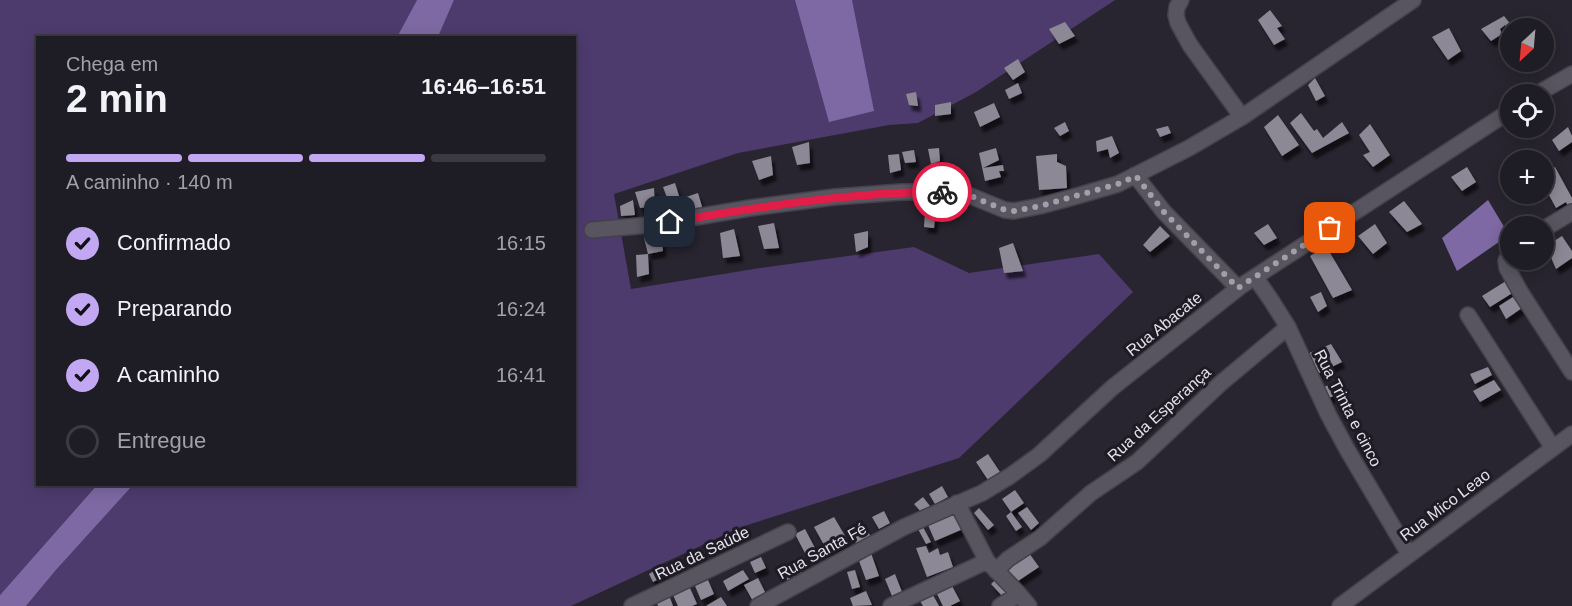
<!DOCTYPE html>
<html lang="pt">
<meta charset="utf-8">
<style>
:root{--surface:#1e1c24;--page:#2b2931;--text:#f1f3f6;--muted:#a1a1a6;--line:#3c3a41;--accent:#c2a8f2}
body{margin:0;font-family:Arial,sans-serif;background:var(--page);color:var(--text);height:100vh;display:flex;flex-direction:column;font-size:22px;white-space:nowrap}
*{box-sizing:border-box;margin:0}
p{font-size:20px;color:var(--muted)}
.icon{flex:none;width:33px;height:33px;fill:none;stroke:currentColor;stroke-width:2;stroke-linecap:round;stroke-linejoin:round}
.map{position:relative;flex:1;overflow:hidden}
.side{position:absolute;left:36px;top:36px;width:540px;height:450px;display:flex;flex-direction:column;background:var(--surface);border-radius:0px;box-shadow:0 3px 15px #0003,0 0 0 2px var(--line)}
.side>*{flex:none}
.needle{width:39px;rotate:206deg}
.tools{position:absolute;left:1500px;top:18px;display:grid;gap:12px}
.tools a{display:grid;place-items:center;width:54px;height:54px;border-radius:50%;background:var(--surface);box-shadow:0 3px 15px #0003,0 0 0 2px var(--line);font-size:30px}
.pin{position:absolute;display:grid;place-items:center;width:51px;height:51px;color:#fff;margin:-26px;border-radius:12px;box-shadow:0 3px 9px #0006}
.courier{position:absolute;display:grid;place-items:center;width:60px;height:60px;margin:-30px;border:4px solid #e11d48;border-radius:50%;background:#fff;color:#222;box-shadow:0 2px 8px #0007}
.headline em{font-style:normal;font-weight:700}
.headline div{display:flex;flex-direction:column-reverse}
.headline{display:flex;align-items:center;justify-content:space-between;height:102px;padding:0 30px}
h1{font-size:39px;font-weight:700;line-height:45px}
.bar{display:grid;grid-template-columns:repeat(4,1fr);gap:9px 6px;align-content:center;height:72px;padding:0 30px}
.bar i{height:8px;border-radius:4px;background:var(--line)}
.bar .current{background:var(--accent)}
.bar p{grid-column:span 4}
ol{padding:0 30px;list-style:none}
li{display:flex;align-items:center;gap:18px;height:66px}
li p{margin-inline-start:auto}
li .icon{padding:6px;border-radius:50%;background:var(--accent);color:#111;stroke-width:4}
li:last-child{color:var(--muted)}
li i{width:33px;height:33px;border:3px solid var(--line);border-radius:50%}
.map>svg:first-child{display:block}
</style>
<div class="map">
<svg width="1572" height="606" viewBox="0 0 1572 606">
<defs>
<filter id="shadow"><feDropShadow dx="3.5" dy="6" stdDeviation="1.5" flood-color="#0009"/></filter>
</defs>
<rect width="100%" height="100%" fill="#282530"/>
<path fill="#4e3b6e" d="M0,0H417L397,37L38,38V484L97,485L0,595Z
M454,0H1115L976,92L918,123L889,125L738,153L614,194L631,289L760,268L914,247L969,273L1099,254L1133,292L959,458L741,527L571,606H26L56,570L133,485L574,484V38L438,37Z"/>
<path fill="#7e69a4" d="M417,0H454L438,37H397Z
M795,0H852L874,111L829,122Z
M1488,200L1509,235L1457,271L1442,238Z
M97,485H133L56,570L26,606H0V595Z"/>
<path fill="#8c8895" filter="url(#shadow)" d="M1270,10L1282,26L1277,28L1285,39L1274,45L1258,20Z
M1504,16L1513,27L1509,30L1505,25L1500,29L1502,34L1491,41L1481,29Z
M1065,22L1075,36L1059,44L1049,29Z
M1449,28L1461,51L1448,60L1432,37Z
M1018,59L1025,72L1013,80L1004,68Z
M1315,78L1325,96L1316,101L1308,85Z
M1018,83L1022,93L1009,99L1005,90Z
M916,92L918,106L909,105L906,94Z
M951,102V114L935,116V105Z
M994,103L1000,117L980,127L974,112Z
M1301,113L1314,131L1317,129L1323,138L1342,122L1349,133L1312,153L1290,123Z
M1278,115L1299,145L1282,156L1264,127Z
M1065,122L1069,131L1060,136L1054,128Z
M1370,124L1390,155L1373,167L1363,155L1370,152L1359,135Z
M1168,126L1171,133L1160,137L1156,129Z
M1568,127L1572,136V142L1559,151L1552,140Z
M1112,136L1119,153L1110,158L1108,149L1097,152L1096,141Z
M809,142L810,163L797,165L792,147Z
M939,148L940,161L931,164L928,149Z
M996,148L999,160L983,168L1003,165L1004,171H999L1001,177L985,181L979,153Z
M914,150L916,162L905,163L902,152Z
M899,154L901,170L890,173L888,155Z
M1057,154V162L1066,166L1067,188L1039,190L1036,156Z
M771,156L773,175L759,180L752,161Z
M1467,167L1476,182L1462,191L1451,177Z
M1555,167L1572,198V206L1569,208L1566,202L1556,208L1544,186V174Z
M675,183L680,199L669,203L663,187Z
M654,188L655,206L640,208L635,192Z
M698,193L703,210L683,213L680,199Z
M926,197L937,199L934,228L924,227Z
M633,200L635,215L621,216L620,206Z
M1404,201L1422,224L1407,232L1389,212Z
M774,223L779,248L764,249L758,226Z
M1268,224L1277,238L1264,245L1254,233Z
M1375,224L1387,243L1373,254L1358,236Z
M1160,226L1170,236L1150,252L1143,245Z
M734,229L740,256L723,258L720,233Z
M868,231V247L856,252L854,234Z
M661,234L663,251L648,254L644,238Z
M1562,236L1572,251V258L1556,269L1546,246Z
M1013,243L1023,271L1004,273L999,248Z
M1326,246L1352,290L1333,298L1310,256Z
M648,254L649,274L637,277L636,255Z
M1506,281L1514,292L1490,307L1482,296Z
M1321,292L1327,306L1318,312L1310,297Z
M1513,297L1522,308L1506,319L1499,306Z
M1331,344L1342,362L1319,373L1307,354Z
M1488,367L1492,375L1475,384L1470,374Z
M1494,380L1501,390L1480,402L1473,391Z
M1340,383V393L1329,398L1322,387Z
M988,454L1000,472L988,480L976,462Z
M942,486L948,497L935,504L929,494Z
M1015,490L1024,503L1011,512L1022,527L1016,531L1006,516L1011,512L1002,499Z
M923,497L930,506L922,513L914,504Z
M1027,507L1039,523L1031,530L1018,513Z
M979,508L994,525L988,530L974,513Z
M884,511L890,523L879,529L872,517Z
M956,513L963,529L935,541L928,525Z
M834,517L848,541L828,552L814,527Z
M864,525L871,537L857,545L850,533Z
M923,527L931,542L926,544L918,529Z
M805,529L816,550L806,555L795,534Z
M926,546L929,553L938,548L940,555L948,552L953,567L927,577L916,548Z
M871,553L879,576L866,580L858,558Z
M1029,553L1039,567L1015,583L1005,569Z
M761,557L766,568L755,573L750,562Z
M797,564L804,577L789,584L782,572Z
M660,567L665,576L653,582L649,574Z
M743,570L749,579L728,591L723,581Z
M855,570L860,587L852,589L847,572Z
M895,574L902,592L892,596L885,579Z
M998,577L1011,590L1004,598L991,584Z
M758,578L767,596L754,603L744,585Z
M708,580L714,594L701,600L695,586Z
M952,586L960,601L950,606H943L937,594Z
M690,588L697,604L692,606H678L673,595Z
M866,591L872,605L853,606L850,598Z
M669,595L673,606H658L656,600Z
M933,595L939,606H923L920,601Z
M721,597L727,606H706Z"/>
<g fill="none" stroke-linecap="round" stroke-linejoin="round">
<g stroke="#43414a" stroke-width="18">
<path id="minor" d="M1181,0L1177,7L1176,15L1178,23L1190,45L1242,117
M1537,94L1572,74
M1135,175L1164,212L1238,288
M1544,229L1572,212
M592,230L649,225L750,208L834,197L901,192H961L1005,210L1014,211L1040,206L1077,196L1118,184L1189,148L1242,117L1413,0
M1510,253L1506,261L1507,268L1521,293L1572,372
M1255,277L1271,300L1288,327L1328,414L1348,451L1409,554
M1468,315L1553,448
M957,503L987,561L1019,594L1029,606
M996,571L1008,559L1040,538L1091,493L1137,462L1221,383L1288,327
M632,606L788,532
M758,606L904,527L982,493L1010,476L1039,455L1113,387L1241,286L1510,111
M891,606L987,561
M1000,606L1019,594
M1340,606L1572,434"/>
</g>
<use href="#minor" stroke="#585460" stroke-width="15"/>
</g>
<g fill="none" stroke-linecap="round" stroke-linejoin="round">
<path stroke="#a29fa8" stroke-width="6" stroke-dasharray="0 10.8" d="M942,192H961L1005,210L1014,211L1040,206L1118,184L1136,176L1164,212L1238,288L1330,228"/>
<path stroke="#e11d48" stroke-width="8" d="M670,222C760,207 850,192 942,192"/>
</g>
<g text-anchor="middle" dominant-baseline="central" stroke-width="6" stroke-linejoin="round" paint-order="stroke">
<g font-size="16" fill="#e3e1e9" stroke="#1f1b26">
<text transform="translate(1164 324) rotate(-39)">Rua Abacate</text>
<text transform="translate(1348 408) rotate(63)">Rua Trinta e cinco</text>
<text transform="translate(1159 414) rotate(-42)">Rua da Esperança</text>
<text transform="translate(1445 505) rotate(-37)">Rua Mico Leao</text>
<text transform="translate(822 551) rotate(-29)">Rua Santa Fé</text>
<text transform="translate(702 553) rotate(-26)">Rua da Saúde</text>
</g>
</g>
</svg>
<div class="tools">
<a><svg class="needle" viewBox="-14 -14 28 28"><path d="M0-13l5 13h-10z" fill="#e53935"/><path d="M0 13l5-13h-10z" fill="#a1a1a6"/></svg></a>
<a><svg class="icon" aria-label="locate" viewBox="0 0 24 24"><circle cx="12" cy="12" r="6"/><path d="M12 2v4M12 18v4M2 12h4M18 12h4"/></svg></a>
<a>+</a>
<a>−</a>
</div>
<div class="pin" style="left:1330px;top:228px;background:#ea580c"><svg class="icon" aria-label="bag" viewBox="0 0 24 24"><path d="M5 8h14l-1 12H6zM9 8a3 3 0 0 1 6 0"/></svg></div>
<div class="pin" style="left:670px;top:222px;background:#1f2937"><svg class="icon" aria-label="home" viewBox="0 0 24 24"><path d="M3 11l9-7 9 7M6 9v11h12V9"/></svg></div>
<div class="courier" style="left:942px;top:192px"><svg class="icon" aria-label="bike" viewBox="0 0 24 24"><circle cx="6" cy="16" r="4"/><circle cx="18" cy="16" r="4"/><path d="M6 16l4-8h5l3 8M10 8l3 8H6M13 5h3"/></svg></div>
<section class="side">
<div class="headline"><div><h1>2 min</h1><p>Chega em</p></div><em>16:46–16:51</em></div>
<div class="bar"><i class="current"></i><i class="current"></i><i class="current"></i><i></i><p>A caminho · 140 m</p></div>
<ol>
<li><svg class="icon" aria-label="check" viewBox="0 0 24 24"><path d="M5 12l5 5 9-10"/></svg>Confirmado<p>16:15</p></li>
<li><svg class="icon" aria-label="check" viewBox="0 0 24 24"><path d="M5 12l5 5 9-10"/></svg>Preparando<p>16:24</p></li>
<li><svg class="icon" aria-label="check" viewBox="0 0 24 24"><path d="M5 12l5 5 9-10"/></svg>A caminho<p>16:41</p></li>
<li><i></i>Entregue</li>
</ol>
</section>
</div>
